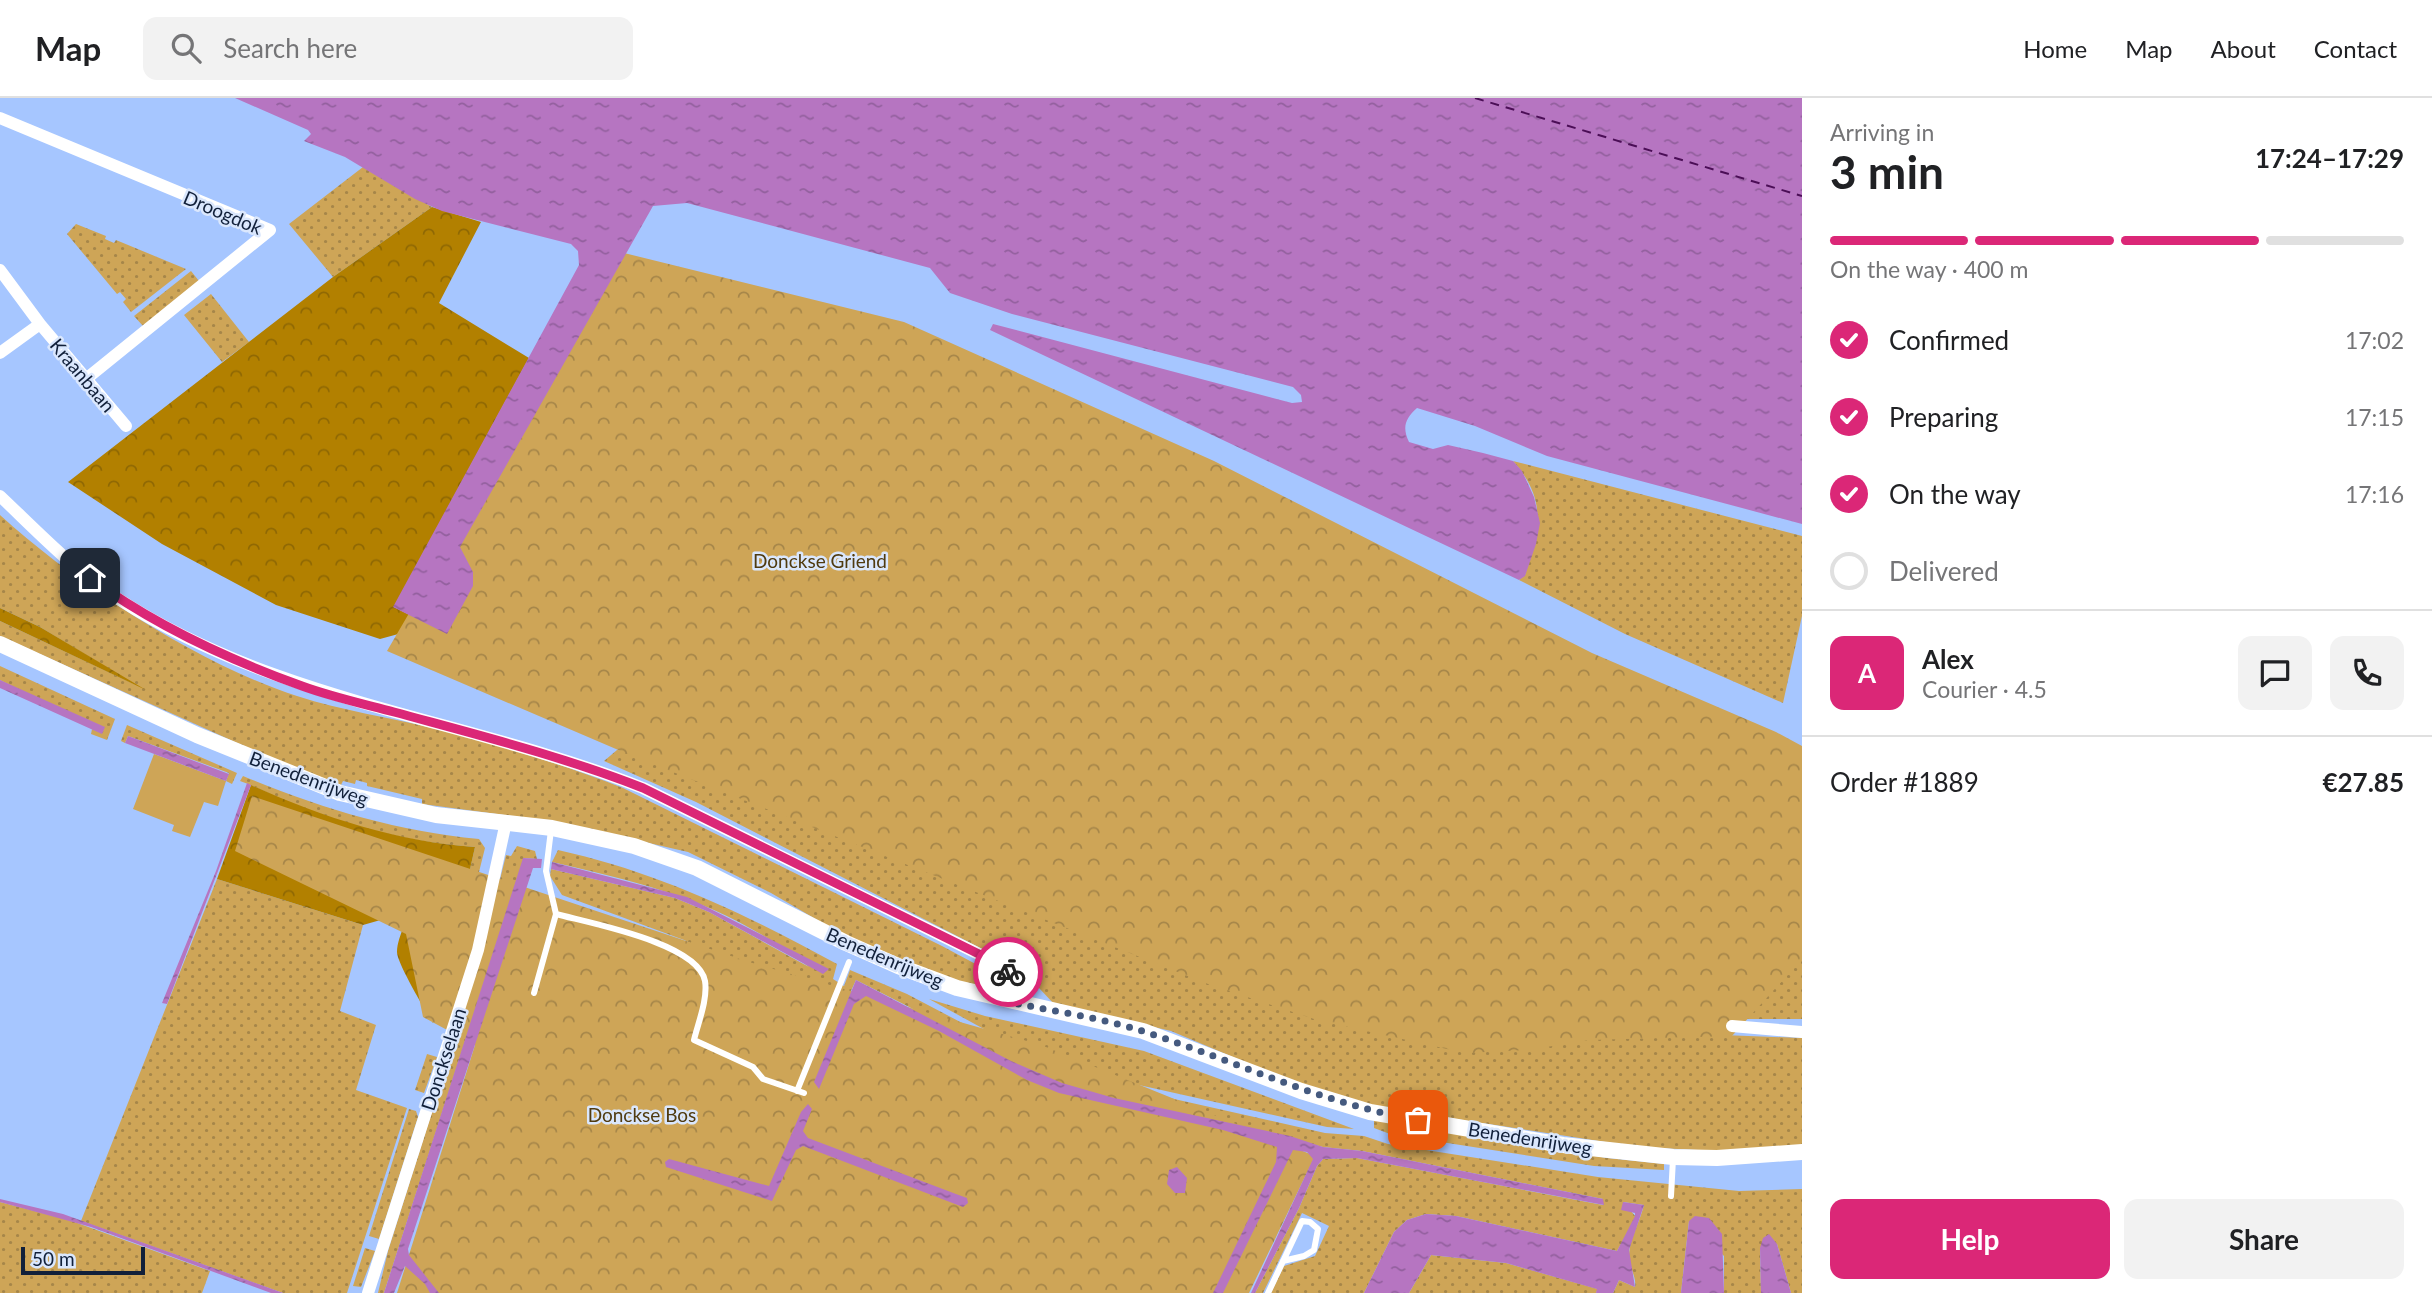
<!DOCTYPE html>
<meta charset="utf-8">
<style>
:root{--surface:#fff;--page:#f2f2f2;--text:#202124;--muted:#757577;--line:#e0e0e0;--accent:#db2777}
body{margin:0;font-family:Lato,sans-serif;background:var(--page);color:var(--text);height:100vh;display:flex;flex-direction:column;font-size:26px;white-space:nowrap}
*{box-sizing:border-box;margin:0}
p{font-size:23px;color:var(--muted)}
.icon{flex:none;width:38px;height:38px;fill:none;stroke:currentColor;stroke-width:2;stroke-linecap:round;stroke-linejoin:round}
.map{position:relative;flex:1;overflow:hidden}
.drawer{display:flex;flex-direction:column;background:var(--surface);width:630px}
.drawer>*{flex:none}
.scale{position:absolute;left:21px;bottom:18px;width:124px;box-sizing:border-box;padding-left:7px;border:4px solid #11203a;border-top:0;font-size:19px;line-height:24px;white-space:nowrap;color:#11203a;-webkit-text-stroke:5px #dae7fd;paint-order:stroke}
.pin{position:absolute;display:grid;place-items:center;width:60px;height:60px;color:#fff;margin:-30px;border-radius:14px;box-shadow:0 4px 10px #0006}
.courier{position:absolute;display:grid;place-items:center;width:70px;height:70px;margin:-35px;border:5px solid #db2777;border-radius:50%;background:#fff;color:#222;box-shadow:0 2px 9px #0007}
.headline em{font-style:normal;font-weight:700}
.headline div{display:flex;flex-direction:column-reverse}
.headline{display:flex;align-items:center;justify-content:space-between;height:119px;padding:0 28px}
h1{font-size:46px;font-weight:700;line-height:52px}
.bar{display:grid;grid-template-columns:repeat(4,1fr);gap:10px 7px;align-content:center;height:84px;padding:0 28px}
.bar i{height:9px;border-radius:5px;background:var(--line)}
.bar .on{background:var(--accent)}
.bar p{grid-column:span 4}
.line{display:flex;align-items:center;gap:18px;padding:0 28px;border-top:2px solid var(--line)}
.line div{flex:1}
.round{display:grid;place-items:center;flex:none;width:74px;height:74px;border-radius:14px;background:var(--page)}
ol{padding:0 28px;list-style:none}
li{display:flex;align-items:center;gap:21px;height:77px}
li p{margin-inline-start:auto}
li .icon{padding:7px;border-radius:50%;background:var(--accent);color:#fff;stroke-width:4}
li:last-child{color:var(--muted)}
li i{width:38px;height:38px;border:4px solid var(--line);border-radius:50%}
.primary-button{display:flex;gap:14px;margin-top:auto;padding:14px 28px}
.primary-button a{flex:1;height:80px;border-radius:14px;background:var(--accent);color:#fff;font-size:28px;font-weight:700;line-height:80px;text-align:center}
.primary-button a+a{background:var(--page);color:var(--text)}
header{display:flex;align-items:center;gap:42px;box-sizing:border-box;height:98px;padding:0 35px;background:var(--surface);border-bottom:2px solid var(--line)}
header strong{font-size:33px}
nav{display:flex;gap:38px;margin-inline-start:auto;font-size:24px}
.search{width:490px;height:63px;background:var(--page);display:flex;align-items:center;gap:18px;box-sizing:border-box;padding:0 24px;border-radius:14px;color:var(--muted);font-size:26px}
main{display:flex;flex:1;min-height:0}
.map>svg:first-child{display:block}
</style>
<header>
<strong>Map</strong>
<div class="search"><svg class="icon" aria-label="search" viewBox="0 0 24 24"><circle cx="10" cy="10" r="6"/><path d="M15 15l6 6"/></svg>Search here</div>
<nav><a>Home</a><a>Map</a><a>About</a><a>Contact</a></nav>
</header>
<main>
<div class="map">
<svg width="1802" height="1195" viewBox="0 0 1802 1195">
<defs>
<pattern id="grass-dots" width="8" height="8" patternUnits="userSpaceOnUse" patternTransform="scale(1.75)"><rect width="8" height="8" fill="#cea557"/><path d="M2 2h.1M6 6h.1" fill="none" stroke="#a68649" stroke-width="1.8" stroke-linecap="round"/></pattern>
<pattern id="forest-crowns" width="20" height="18" patternUnits="userSpaceOnUse" patternTransform="scale(1.75)"><rect width="20" height="18" fill="#b28000"/><path d="M2 6a3 3 0 1 1 6 0M12 15a3 3 0 1 1 6 0" fill="none" stroke="#8f6803"/></pattern>
<pattern id="park-crowns" width="20" height="18" patternUnits="userSpaceOnUse" patternTransform="scale(1.75)"><rect width="20" height="18" fill="#cea557"/><path d="M2 6a3 3 0 1 1 6 0M12 15a3 3 0 1 1 6 0" fill="none" stroke="#a68649"/></pattern>
<pattern id="water-ripples" width="26" height="14" patternUnits="userSpaceOnUse" patternTransform="scale(1.75)"><rect width="26" height="14" fill="#b675c1"/><path d="M2 4q2-2 4 0t4 0M15 11q2-2 4 0t4 0" fill="none" stroke="#93609e"/></pattern>
</defs>
<rect width="100%" height="100%" fill="#a6c6ff"/>
<path fill="url(#grass-dots)" d="M363,69L432,109L333,179L289,126Z
M76,126L106,138L105,141L114,145L116,142L186,171L131,214L123,204L126,201L120,194L117,196L67,136Z
M191,173L199,183L143,228L134,218Z
M211,196L249,244L222,264L184,217Z
M1513,363L1802,438V518L1783,605L1625,536L1519,482L1525,477C1538,432 1549,404 1513,363Z
M0,417C77,487 198,566 297,598C342,613 390,619 436,631C499,647 562,666 623,690L942,848L998,878L997,886L990,892L956,884L867,851L771,795L688,754L557,724L422,706V701L367,688V685L356,682L355,686L343,683L341,687L275,662L0,538V523L136,587L40,529L0,510Z
M0,568L115,621L107,642L91,636L92,631L102,635L0,582Z
M127,627L237,675L232,686L226,683L229,675L128,638L125,645L121,643Z
M617,652L632,653L1590,940L1672,935L1802,940V1047L1717,1053L1638,1049L1378,1009L1314,993L1171,933L1054,906L1024,874L994,857L696,704L604,663Z
M243,678C320,710 395,733 479,741L485,750L477,782L468,780L475,749C413,745 347,728 290,705C273,698 257,689 240,683Z
M517,748L535,753L537,761L524,760L384,1195H378L388,1153L481,859L506,757L511,758Z
M558,752C658,774 748,817 837,866L833,881L844,888L850,872L907,896L966,927L1103,985L1325,1035L1364,1038L1388,1046L1598,1079L1739,1093L1802,1091V1195H1791L1777,1146L1760,1150L1761,1195H1724V1158L1689,1123L1681,1195H1613L1619,1182L1635,1189C1637,1179 1628,1168 1629,1156C1630,1140 1640,1123 1644,1107L1623,1104L1636,1119L1617,1153L1456,1118L1426,1116L1407,1122L1394,1134L1364,1195H1271L1284,1168L1315,1158L1329,1128L1302,1115L1263,1195H1255L1299,1110L1317,1068L1323,1061L1357,1060L1603,1107V1101L1362,1053L1323,1049L1047,979L856,882L840,917L684,842L562,797L550,778L551,771L675,800L709,814L809,869C726,805 652,787 552,764Z
M217,781L363,827L340,913L376,927L356,992L407,1010L347,1195H283L81,1123Z
M1802,852V921H1742Z
M929,901L985,918L1144,953L1354,1031L1327,1029L1121,983L993,936Z
M427,956L437,959L424,995L415,992Z
M409,1011L416,1013L418,1019L379,1141L369,1138Z
M1374,1022L1607,1060L1664,1066V1072L1594,1068L1390,1036L1374,1030Z
M0,1104L69,1122L210,1173L202,1195H0Z
M365,1150L375,1153L361,1189L353,1188Z
M1431,1157L1506,1165L1598,1191L1596,1195H1409Z"/>
<path fill="url(#forest-crowns)" d="M432,109L481,124L439,205L529,260L394,509L447,536L402,535L380,541L276,507L162,446L68,384L333,179Z
M0,510L40,529L146,592L0,523Z
M251,687C321,719 398,744 475,749L468,780L464,832L433,925C425,912 397,865 397,854C397,845 401,836 404,827L398,817L363,827L217,781Z"/>
<path fill="url(#park-crowns)" d="M620,154L904,224L1214,363L1592,555L1776,634L1802,648V861L1732,938L1590,942L1528,952L1465,955L1317,922L1208,886L630,657L387,553Z
M252,698L749,864L1041,947L1315,1058L1249,1195H397L475,947L423,919L406,836L235,753Z"/>
<path fill="#cea557" d="M154,656L226,683L218,708L204,704L190,739L172,733L174,727L133,711Z"/>
<path fill="url(#water-ripples)" d="M235,0H1802V426L1547,358L1475,328L1417,310C1405,321 1402,329 1409,344L1433,351L1448,347L1483,355L1513,363L1522,373L1534,399L1540,425L1536,446L1525,478L1519,482L990,232L993,226L1292,305L1302,304L1301,297L1293,289L1012,216L950,195L930,170L687,105L653,108L460,449L473,474V488L447,536L393,509L579,167L578,153L571,146L442,113L415,101L345,59L304,43L311,36L308,32Z
M0,582L105,629L102,636L0,590Z
M128,638L229,676L226,683L125,645Z
M247,685L251,687L167,906L162,905L216,773Z
M523,760L542,761L541,770H533L408,1151L409,1157L439,1195H430L425,1186L405,1168L394,1195H384Z
M552,764L687,799L829,871L823,876L709,814L675,800L551,771Z
M856,882L1011,963L1062,985L1114,1000L1290,1038L1323,1049L1362,1053L1603,1101L1604,1107L1357,1060L1323,1061L1317,1068L1299,1110L1255,1195H1251L1313,1061L1307,1054L1293,1052L1223,1195H1213L1276,1064L1277,1049L1223,1032L1059,995L1027,982L939,933L866,898L854,906L819,991L814,984Z
M808,1006L812,1011L803,1033L808,1040L956,1096L967,1100L968,1105L963,1109L803,1048L796,1052L772,1103L666,1069L665,1064L669,1061L769,1088L801,1014Z
M1177,1069L1187,1080L1185,1095H1175L1167,1086L1169,1072Z
M0,1101L63,1116L283,1195H271L91,1129L0,1104Z
M1623,1104L1644,1107L1629,1152L1635,1189L1619,1182L1613,1195H1596L1597,1191L1506,1165L1431,1157L1409,1195H1364L1394,1134L1407,1122L1426,1116L1456,1118L1617,1153L1635,1118V1115L1621,1112Z
M1695,1118L1709,1120L1722,1136L1724,1195H1681L1689,1123Z
M1769,1136L1777,1146L1791,1195H1761L1760,1150L1763,1140Z"/>
<g fill="none" stroke-linecap="round" stroke-linejoin="round">
<path stroke="#4b0e56" stroke-width="2" stroke-dasharray="9 7" stroke-linecap="butt" d="M1475,0L1802,98"/>
<path stroke="#fff" stroke-width="6" d="M551,732L546,773L556,816C589,825 698,845 705,883C708,901 698,925 694,942L753,969L763,981L804,995
M534,895L556,816
M797,993L849,864
M1671,1098L1673,1061
M1268,1195L1302,1123L1310,1124L1318,1131L1314,1152L1304,1158L1283,1163"/>
<path stroke="#fff" stroke-width="12" d="M0,20L270,132L86,281
M0,172L40,226L126,328
M0,255L40,226
M0,398C39,435 75,473 120,502C279,605 470,621 643,690L993,863L1014,881V905
M1732,928L1802,934
M368,1195L478,852L506,724"/>
<path stroke="#fff" stroke-width="16" d="M0,546L197,637L340,695L436,717L552,730L634,748L697,770L846,845L898,868L957,890L1143,933L1301,993L1370,1014L1563,1047L1673,1059L1717,1060L1802,1054"/>
</g>
<g fill="none" stroke-linecap="round" stroke-linejoin="round">
<path stroke="#455a7f" stroke-width="7" stroke-dasharray="0 12.6" d="M1008,874L1014,881V905C1057,914 1103,920 1145,934C1239,964 1319,1005 1418,1022"/>
<path stroke="#db2777" stroke-width="9" d="M90,480C154,527 227,561 302,588C332,599 364,606 394,614C478,637 562,658 643,690L993,863L1008,874"/>
</g>
<g text-anchor="middle" dominant-baseline="central" stroke-width="5" stroke-linejoin="round" paint-order="stroke">
<g font-size="19" fill="#11203a" stroke="#dae7fd">
<text transform="translate(223 114) rotate(23)">Droogdok</text>
<text transform="translate(83 277) rotate(50)">Kraanbaan</text>
<text transform="translate(309 680) rotate(20)">Benedenrijweg</text>
<text transform="translate(885 859) rotate(23)">Benedenrijweg</text>
<text transform="translate(443 961) rotate(-72)">Donckselaan</text>
<text transform="translate(1530 1040) rotate(9)">Benedenrijweg</text>
</g>
<g font-size="19" fill="#503b10" stroke="#dae7fd">
<text x="820" y="462">Donckse Griend</text>
<text x="642" y="1016">Donckse Bos</text>
</g>
</g>
</svg>
<div class="scale">50 m</div>
<div class="pin" style="left:1418px;top:1022px;background:#ea580c"><svg class="icon" aria-label="bag" viewBox="0 0 24 24"><path d="M5 8h14l-1 12H6zM9 8a3 3 0 0 1 6 0"/></svg></div>
<div class="pin" style="left:90px;top:480px;background:#1f2937"><svg class="icon" aria-label="home" viewBox="0 0 24 24"><path d="M3 11l9-7 9 7M6 9v11h12V9"/></svg></div>
<div class="courier" style="left:1008px;top:874px"><svg class="icon" aria-label="bike" viewBox="0 0 24 24"><circle cx="6" cy="16" r="4"/><circle cx="18" cy="16" r="4"/><path d="M6 16l4-8h5l3 8M10 8l3 8H6M13 5h3"/></svg></div>
</div>
<section class="drawer">
<div class="headline"><div><h1>3 min</h1><p>Arriving in</p></div><em>17:24–17:29</em></div>
<div class="bar"><i class="on"></i><i class="on"></i><i class="on"></i><i></i><p>On the way · 400 m</p></div>
<ol>
<li><svg class="icon" aria-label="check" viewBox="0 0 24 24"><path d="M5 12l5 5 9-10"/></svg>Confirmed<p>17:02</p></li>
<li><svg class="icon" aria-label="check" viewBox="0 0 24 24"><path d="M5 12l5 5 9-10"/></svg>Preparing<p>17:15</p></li>
<li><svg class="icon" aria-label="check" viewBox="0 0 24 24"><path d="M5 12l5 5 9-10"/></svg>On the way<p>17:16</p></li>
<li><i></i>Delivered</li>
</ol>
<div class="line" style="height:126px"><b class="round" style="background:var(--accent);color:#fff">A</b><div><b>Alex</b><p>Courier · 4.5</p></div><a class="round"><svg class="icon" aria-label="chat" viewBox="0 0 24 24"><path d="M4 5h16v11H9l-5 4z"/></svg></a><a class="round"><svg class="icon" aria-label="phone" viewBox="0 0 24 24"><path d="M5 4h4l2 5-3 2q2 4 5 5l2-3 5 2v4C11 20 4 13 5 4z"/></svg></a></div>
<div class="line" style="height:91px"><div>Order #1889</div><b>€27.85</b></div>
<div class="primary-button"><a>Help</a><a>Share</a></div>
</section>
</main>
